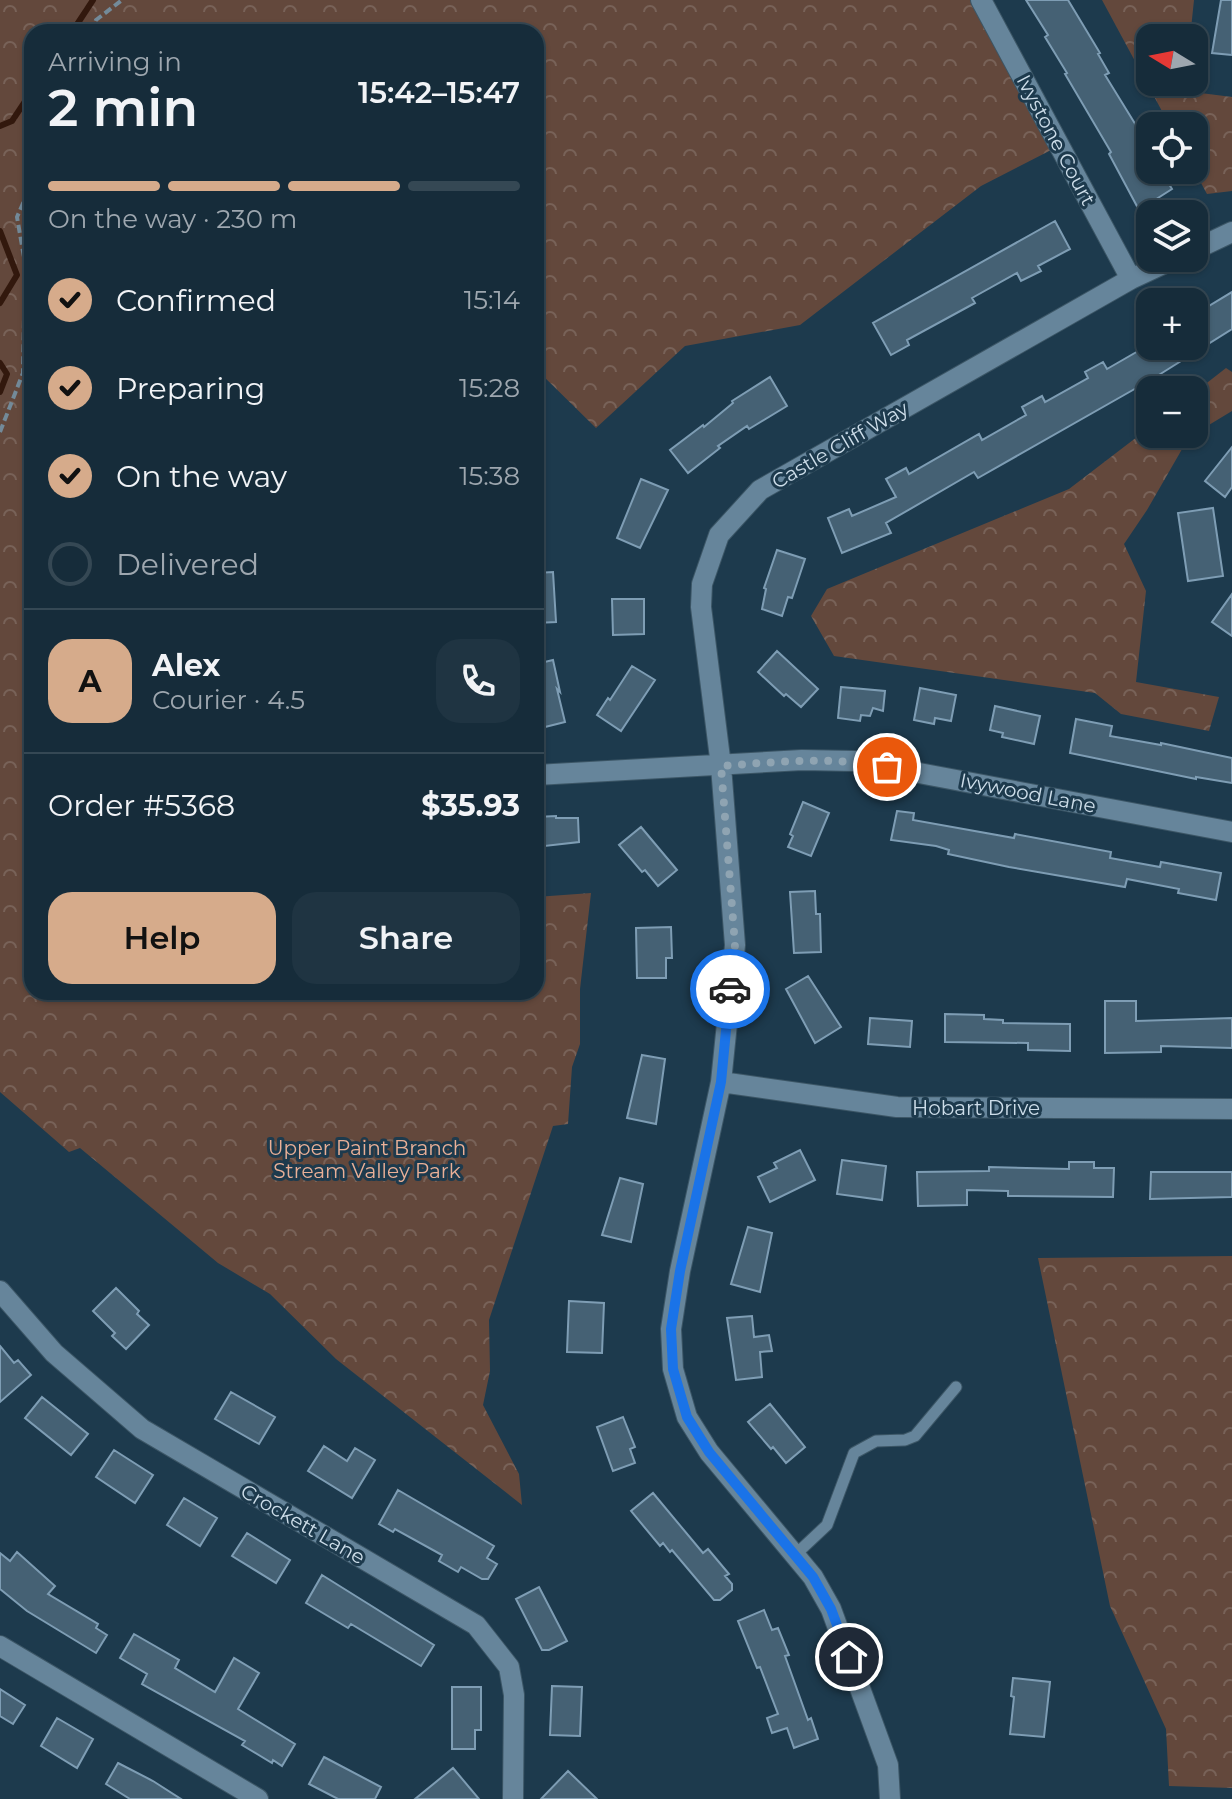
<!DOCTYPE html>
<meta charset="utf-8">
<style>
:root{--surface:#162c3a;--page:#1f3442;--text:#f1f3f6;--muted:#9ea7af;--line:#354854;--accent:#d6ab8b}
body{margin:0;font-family:Montserrat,sans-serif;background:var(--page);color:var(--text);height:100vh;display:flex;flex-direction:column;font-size:30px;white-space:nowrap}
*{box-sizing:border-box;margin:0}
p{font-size:26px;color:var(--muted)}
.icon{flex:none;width:44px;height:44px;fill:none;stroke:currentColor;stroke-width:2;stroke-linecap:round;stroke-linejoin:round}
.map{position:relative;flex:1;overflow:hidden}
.drawer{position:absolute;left:24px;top:24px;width:520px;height:976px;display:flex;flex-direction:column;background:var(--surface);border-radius:24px;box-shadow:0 2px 6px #0004,0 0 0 2px var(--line)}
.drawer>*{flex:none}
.needle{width:52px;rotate:280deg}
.buttons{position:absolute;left:1136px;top:24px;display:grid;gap:16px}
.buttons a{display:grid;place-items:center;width:72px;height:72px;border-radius:16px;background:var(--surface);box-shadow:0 2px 6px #0004,0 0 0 2px var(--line);font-size:40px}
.pin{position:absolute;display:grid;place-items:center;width:68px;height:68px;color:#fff;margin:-34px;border:4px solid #fff;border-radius:50%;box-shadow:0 2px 8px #0007}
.courier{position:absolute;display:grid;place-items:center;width:80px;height:80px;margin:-40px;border:6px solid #1a73e8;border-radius:50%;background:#fff;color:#222;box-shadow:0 2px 10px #0007}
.summary em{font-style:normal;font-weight:600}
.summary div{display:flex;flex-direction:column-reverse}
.summary{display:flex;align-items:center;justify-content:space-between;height:136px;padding:0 24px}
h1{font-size:52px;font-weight:600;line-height:60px}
.bar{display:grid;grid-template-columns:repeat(4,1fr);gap:12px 8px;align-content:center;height:96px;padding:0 24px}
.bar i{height:10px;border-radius:6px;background:var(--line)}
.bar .on{background:var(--accent)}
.bar p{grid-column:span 4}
.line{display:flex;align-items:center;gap:20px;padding:0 24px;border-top:2px solid var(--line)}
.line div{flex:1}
.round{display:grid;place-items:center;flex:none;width:84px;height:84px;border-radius:24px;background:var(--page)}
ol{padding:0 24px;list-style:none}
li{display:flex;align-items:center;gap:24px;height:88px}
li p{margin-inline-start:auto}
li .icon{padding:8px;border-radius:50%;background:var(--accent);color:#111;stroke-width:4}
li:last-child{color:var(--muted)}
li i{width:44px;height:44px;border:4px solid var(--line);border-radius:50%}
.action{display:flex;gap:16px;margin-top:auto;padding:16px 24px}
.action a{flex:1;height:92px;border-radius:24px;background:var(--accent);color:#111;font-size:32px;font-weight:600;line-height:92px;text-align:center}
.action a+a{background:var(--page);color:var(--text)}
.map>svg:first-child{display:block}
</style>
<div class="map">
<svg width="1232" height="1799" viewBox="0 0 1232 1799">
<defs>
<pattern id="forest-crowns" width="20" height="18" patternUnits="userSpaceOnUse" patternTransform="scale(2)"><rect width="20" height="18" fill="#63483c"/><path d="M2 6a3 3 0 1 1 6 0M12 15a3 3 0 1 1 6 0" fill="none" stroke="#786258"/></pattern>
</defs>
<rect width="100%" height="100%" fill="#1d3a4d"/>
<path fill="url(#forest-crowns)" d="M0,0H981L1059,146L981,186L800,325L685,346L596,428L536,369V32H32V992H536V897L591,893L580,989V1044L572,1067L568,1124L553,1126L489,1320L490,1371L483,1405L519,1474L522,1505L336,1359L270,1294L218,1263L80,1148L69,1152L0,1092Z
M1102,0H1194L1190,38H1150V82H1186L1185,91L1232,97V191L1207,194L1194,170V126H1170Z
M1226,368L1232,372V411L1189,437L1147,510L1124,544L1146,591L1136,682L1219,697L1209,731L1121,714L1095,693L834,656L811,616L827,589L1069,489L1150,427V434H1194V393Z
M1232,1256V1788L1169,1786L1166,1729L1110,1606L1038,1258Z"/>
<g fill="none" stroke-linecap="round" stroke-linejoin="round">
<path stroke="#32180d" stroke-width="6" d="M72,32L93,0
M0,126L12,121L32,91
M0,231L17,275L0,303
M0,363L7,374L0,392"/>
</g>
<path fill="#456174" stroke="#7e9db4" stroke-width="2" d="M1026,0H1068L1100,53L1098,54L1109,73L1105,75L1150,148V178L1161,171L1172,189L1139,210L1109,154L1111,152L1065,74L1067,73L1045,37L1048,35Z
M1221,0H1232V55L1212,53Z
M1055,221L1070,249L1038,266L1041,271L1021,281L1017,273L972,298L975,303L907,340L909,345L891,355L873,323Z
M1232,292V329L1154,378L978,478L974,472L886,523L891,533L842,553L828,518L849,509L852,516L896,497L886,479L906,468L909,474L979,434L982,440L1026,415L1022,407L1042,396L1045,402L1088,378L1085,372L1103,362L1107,369L1147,346H1194V315Z
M770,377L787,406L749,429L747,426L718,446L720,448L688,473L670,450L703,425L704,427L733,403L732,401Z
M1232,447V487L1225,497L1205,481Z
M641,479L668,490L640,548L617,538Z
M1213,508L1223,576L1188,581L1178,513Z
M777,550L805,559L792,598L788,597L782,616L762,609L766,589L764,588Z
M553,572L556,622L536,623V573Z
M1232,594V636L1212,622Z
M612,599H644V634L613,635Z
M777,651L818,689L801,707L786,694L784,696L758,672Z
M553,660L560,692L557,689L565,722L541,728L536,707V664Z
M632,666L655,680L621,731L597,715L608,698L610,700Z
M841,687L885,691L883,711L873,708L870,716L861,715L860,721L838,718Z
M920,688L956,695L951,721L935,718L934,724L914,720Z
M995,706L1040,716L1034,744L1002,737L1003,733L990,730Z
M1076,719L1112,726L1110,736L1161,745V743L1232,758V783L1196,777V779L1070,753Z
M803,802L829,813L811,856L788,847L793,836L790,834Z
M897,811L914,813L913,820L1014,838L1015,834L1111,852L1110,858L1160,867L1161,862L1221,873L1216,900L1178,893L1179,889L1127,879L1125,887L1009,867L948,854L949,850L936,846L891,840Z
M556,816V818H578L579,842L536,847V817Z
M641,827L677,870L658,886L645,870L642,872L619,845Z
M815,891L816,914H820L821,952L794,953L790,892Z
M671,927L672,958H666V978H637L636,928Z
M808,976L841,1027L815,1043L786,989Z
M1105,1001H1136V1021L1232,1018V1048L1161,1046V1052L1105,1053Z
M945,1014L984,1015V1019L1003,1020V1023L1070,1024V1051L1028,1050V1043L945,1042Z
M870,1018L912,1021L910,1047L868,1044Z
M642,1055L665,1059L656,1124L627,1118Z
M800,1150L815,1180L770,1202L758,1177L777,1168L774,1163Z
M842,1160L886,1166L882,1200L837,1194Z
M1069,1162H1094V1168H1114L1113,1197L1008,1196V1191L967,1190V1205L918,1206L917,1172L989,1171V1167L1069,1169Z
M1151,1172H1232V1197L1150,1199Z
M620,1178L643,1184L631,1242L602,1235Z
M748,1227L772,1233L760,1292L731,1284Z
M116,1288L139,1311L137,1314L149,1325L126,1349L112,1336L115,1333L93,1311Z
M569,1301L604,1303L602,1353L567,1352Z
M752,1316L754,1337L769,1335L772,1351L760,1352L762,1377L736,1380L727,1318Z
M0,1346L14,1363L18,1360L31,1375L0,1402Z
M231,1392L275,1417L259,1444L215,1419Z
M42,1397L88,1434L71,1455L25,1418Z
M770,1404L805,1447L786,1463L773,1447L771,1449L748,1422Z
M623,1417L635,1447L630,1449L635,1463L613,1471L597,1427Z
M324,1446L347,1461L355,1448L375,1460L352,1498L308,1471Z
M114,1450L153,1475L135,1503L96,1477Z
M398,1490L494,1546L487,1558L497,1564L488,1579H482L461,1567L458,1572L439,1561L442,1555L395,1529L393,1532L379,1524Z
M653,1493L703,1553L708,1549L729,1574L725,1576L732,1584V1590L720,1600H714L672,1550L670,1552L663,1543L660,1546L631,1511Z
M184,1498L217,1518L200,1546L167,1525Z
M247,1533L290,1560L276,1583L232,1556Z
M17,1552L55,1586L48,1594L98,1624L96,1628L107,1635L96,1653L27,1611L0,1589V1553L10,1561Z
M322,1575L434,1645L421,1666L351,1624L348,1628L306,1603Z
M539,1587L567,1641L549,1650H542L516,1599Z
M764,1610L772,1630L778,1628L789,1655L785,1656L808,1720L811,1718L818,1739L794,1748L787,1728L772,1733L767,1718L778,1714L760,1667L757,1668L738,1621Z
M134,1634L179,1660L175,1668L215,1692L234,1658L259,1673L238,1709L295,1744L282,1766L273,1760L272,1763L242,1745L245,1741L142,1684L147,1674L120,1658Z
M1013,1678L1050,1682L1044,1737L1010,1734L1014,1697L1011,1696Z
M552,1686L582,1687L580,1736L550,1735Z
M452,1687H481V1730H475V1749H452Z
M0,1689L25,1705L13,1724L0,1716Z
M57,1718L93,1739L77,1768L41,1746Z
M324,1757L381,1787L375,1799H338L309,1784Z
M118,1763L153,1781L181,1799H130L106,1784Z
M453,1768L479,1799H415Z
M568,1771L597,1799H541Z"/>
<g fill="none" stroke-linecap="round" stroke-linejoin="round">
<g stroke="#3c5666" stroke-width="13">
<path id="service" d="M795,1555L827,1525L854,1453L876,1441L905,1440L915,1436L956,1387"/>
</g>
<g stroke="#3c5666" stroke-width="22">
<path id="minor" d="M981,0L1131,279
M1194,250L1232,232
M536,775L802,760L855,761L1232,832
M721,1082L897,1107L1232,1109
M0,1291L54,1353L142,1429L476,1625L509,1667L514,1695L513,1799
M0,1646L258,1799
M890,1799L888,1765L831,1609L813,1577L709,1452L687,1417L673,1369L671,1329L680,1271L721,1082L735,945L721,766L701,607L702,584L719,535L760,490L1131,279L1176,258"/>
</g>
<path stroke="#738a99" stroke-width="4" stroke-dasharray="8 4" stroke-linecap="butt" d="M91,32L96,20L122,0
M0,432L23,373L25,263L17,217L32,183"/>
<use href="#service" stroke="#66859b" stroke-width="11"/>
<use href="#minor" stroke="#66859b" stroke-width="20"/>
</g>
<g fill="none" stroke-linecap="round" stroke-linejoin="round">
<path stroke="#8fa4b2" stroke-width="8" stroke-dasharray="0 14.4" d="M730,989L735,945L721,766C777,762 831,756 887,767"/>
<path stroke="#1a73e8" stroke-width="10" d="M730,989L721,1082L680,1271L671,1329L673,1369L687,1417L709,1452L813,1577L831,1609L849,1657"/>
</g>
<g text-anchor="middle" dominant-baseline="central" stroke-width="6" stroke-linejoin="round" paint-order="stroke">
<g font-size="20" fill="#cddde9" stroke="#1d3a4d">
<text transform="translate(1056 140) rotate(62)">Ivystone Court</text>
<text transform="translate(840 445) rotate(-30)">Castle Cliff Way</text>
<text transform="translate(1028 793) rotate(11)">Ivywood Lane</text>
<text x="976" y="1108">Hobart Drive</text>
<text transform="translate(303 1524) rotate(30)">Crockett Lane</text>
</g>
<g font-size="20" fill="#eab097" stroke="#1d3a4d">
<text x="367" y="1148">Upper Paint Branch<tspan x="367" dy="23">Stream Valley Park</tspan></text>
</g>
</g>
</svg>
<div class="buttons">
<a><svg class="needle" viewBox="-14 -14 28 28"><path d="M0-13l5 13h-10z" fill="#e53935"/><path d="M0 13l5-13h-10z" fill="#9ea7af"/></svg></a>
<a><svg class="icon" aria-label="locate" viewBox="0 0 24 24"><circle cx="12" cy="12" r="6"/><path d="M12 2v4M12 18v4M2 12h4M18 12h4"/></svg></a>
<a><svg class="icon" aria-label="layers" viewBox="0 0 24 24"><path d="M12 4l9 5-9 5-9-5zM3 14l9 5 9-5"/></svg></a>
<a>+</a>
<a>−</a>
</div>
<div class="pin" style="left:887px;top:767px;background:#ea580c"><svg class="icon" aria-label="bag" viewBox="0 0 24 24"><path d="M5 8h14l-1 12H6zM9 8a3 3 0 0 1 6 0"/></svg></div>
<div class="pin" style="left:849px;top:1657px;background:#1f2937"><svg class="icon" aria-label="home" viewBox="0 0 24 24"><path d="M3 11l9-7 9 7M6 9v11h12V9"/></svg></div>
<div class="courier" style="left:730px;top:989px"><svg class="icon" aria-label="car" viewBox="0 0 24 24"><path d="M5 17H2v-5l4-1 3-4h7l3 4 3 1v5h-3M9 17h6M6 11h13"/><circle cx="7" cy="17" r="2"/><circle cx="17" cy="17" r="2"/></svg></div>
<section class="drawer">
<div class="summary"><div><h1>2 min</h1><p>Arriving in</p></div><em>15:42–15:47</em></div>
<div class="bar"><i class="on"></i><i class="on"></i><i class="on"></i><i></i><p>On the way · 230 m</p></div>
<ol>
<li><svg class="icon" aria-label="check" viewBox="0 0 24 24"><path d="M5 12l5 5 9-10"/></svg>Confirmed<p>15:14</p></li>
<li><svg class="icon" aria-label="check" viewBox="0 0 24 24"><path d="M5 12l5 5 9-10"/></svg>Preparing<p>15:28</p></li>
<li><svg class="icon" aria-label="check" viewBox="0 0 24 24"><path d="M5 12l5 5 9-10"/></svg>On the way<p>15:38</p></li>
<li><i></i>Delivered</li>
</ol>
<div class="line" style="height:144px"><b class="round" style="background:var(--accent);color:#111">A</b><div><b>Alex</b><p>Courier · 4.5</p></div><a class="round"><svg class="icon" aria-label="phone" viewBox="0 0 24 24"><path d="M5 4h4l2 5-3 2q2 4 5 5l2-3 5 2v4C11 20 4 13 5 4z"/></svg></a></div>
<div class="line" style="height:104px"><div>Order #5368</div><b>$35.93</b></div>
<div class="action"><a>Help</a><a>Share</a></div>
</section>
</div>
